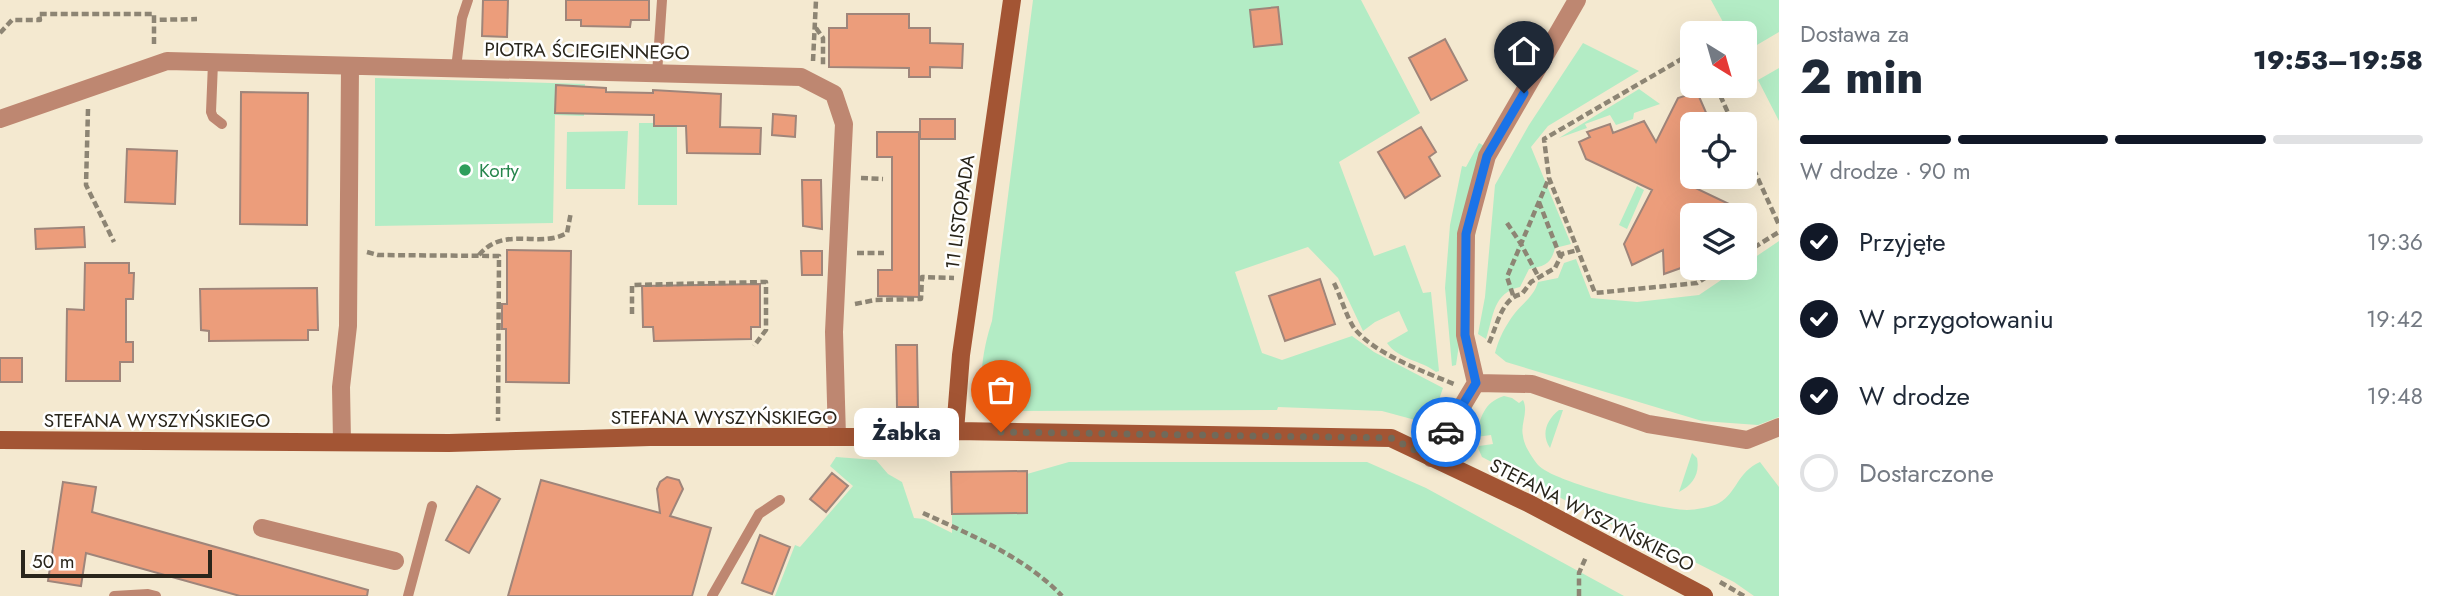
<!DOCTYPE html>
<html lang="pl">
<meta charset="utf-8">
<style>
:root{--surface:#fff;--page:#f2f2f3;--text:#1f2937;--muted:#747a83;--line:#e0e1e3;--accent:#111827}
body{margin:0;font-family:Jost,sans-serif;background:var(--page);color:var(--text);height:100vh;display:flex;flex-direction:column;font-size:26px;white-space:nowrap}
*{box-sizing:border-box;margin:0}
p{font-size:23px;color:var(--muted)}
.icon{flex:none;width:38px;height:38px;fill:none;stroke:currentColor;stroke-width:2;stroke-linecap:round;stroke-linejoin:round}
.map{position:relative;flex:1;overflow:hidden}
.details{display:flex;flex-direction:column;background:var(--surface);width:665px}
.details>*{flex:none}
.needle{width:46px;rotate:143deg}
.controls{position:absolute;left:1680px;top:21px;display:grid;gap:14px}
.controls a{display:grid;place-items:center;width:77px;height:77px;border-radius:10px;background:var(--surface);box-shadow:0 7px 28px #0002;font-size:35px}
.scale{position:absolute;left:21px;bottom:18px;width:191px;box-sizing:border-box;padding-left:7px;border:4px solid #29251b;border-top:0;font-size:19px;line-height:24px;white-space:nowrap;color:#29251b;-webkit-text-stroke:5px #fff;paint-order:stroke}
.pin{position:absolute;display:grid;place-items:center;width:60px;height:60px;color:#fff;margin:-72px -30px;border-radius:50% 50% 50% 0;rotate:-45deg;box-shadow:0 0 7px #0007}
.pin .icon{rotate:45deg}
.courier{position:absolute;display:grid;place-items:center;width:70px;height:70px;margin:-35px;border:5px solid #1a73e8;border-radius:50%;background:#fff;color:#222;box-shadow:0 2px 9px #0007}
.bubble{position:absolute;height:49px;border-radius:10px;background:var(--surface);box-shadow:0 7px 28px #0002;font-size:23px;font-weight:800;line-height:49px;text-align:center}
.head em{font-style:normal;font-weight:800}
.head div{display:flex;flex-direction:column-reverse}
.head{display:flex;align-items:center;justify-content:space-between;height:119px;padding:0 21px}
h1{font-size:46px;font-weight:800;line-height:52px}
.bar{display:grid;grid-template-columns:repeat(4,1fr);gap:10px 7px;align-content:center;height:84px;padding:0 21px}
.bar i{height:9px;border-radius:5px;background:var(--line)}
.bar .active{background:var(--accent)}
.bar p{grid-column:span 4}
ol{padding:0 21px;list-style:none}
li{display:flex;align-items:center;gap:21px;height:77px}
li p{margin-inline-start:auto}
li .icon{padding:7px;border-radius:50%;background:var(--accent);color:#fff;stroke-width:4}
li:last-child{color:var(--muted)}
li i{width:38px;height:38px;border:4px solid var(--line);border-radius:50%}
main{display:flex;flex:1;min-height:0}
.map>svg:first-child{display:block}
</style>
<main>
<div class="map">
<svg width="1779" height="596" viewBox="0 0 1779 596">
<rect width="100%" height="100%" fill="#f4e9d0"/>
<path fill="#b3ecc5" d="M1033,0H1361L1420,113L1339,162L1374,256L1405,245L1423,293L1431,292L1439,371L1436,372C1421,360 1399,360 1387,343L1408,331L1399,311L1375,322L1363,331L1338,278L1308,247L1235,272L1262,353L1282,360L1352,336L1374,352L1443,388L1434,414L1429,419L1419,421L1382,411L1278,407L1277,410L1014,411C1005,409 995,407 988,399C975,383 986,339 992,321Z
M1711,0H1779V32L1745,52V33H1729Z
M1583,43L1639,71L1548,126L1531,147L1571,244L1555,248C1551,264 1545,266 1529,269L1520,287C1493,293 1494,315 1486,339L1478,334L1485,297L1495,185L1529,125Z
M1779,68V121L1758,80Z
M375,78L585,84L584,116L555,115L553,223L375,226Z
M1639,89L1660,104L1634,113L1633,119L1616,125L1610,115L1585,124L1587,128L1559,138Z
M639,123H653L654,127H677V205H638Z
M628,131L625,189H566L567,132Z
M1479,143L1488,148L1456,365L1452,366L1445,288L1450,225L1462,166L1466,167Z
M1637,186L1644,190L1627,229L1619,225Z
M1779,241V417L1758,425L1702,421L1506,362L1495,353C1499,338 1505,326 1515,313C1524,302 1534,296 1538,282L1558,278L1564,263L1576,259L1591,298L1637,302L1699,295L1739,268H1745V264Z
M1504,396L1512,398L1519,403L1523,400C1529,412 1520,424 1523,436C1524,446 1532,457 1538,465C1553,482 1663,510 1687,510C1695,510 1712,507 1719,503C1737,493 1737,472 1760,462L1779,487V596H1754L1734,582L1669,549L1634,536L1482,457L1478,448L1479,446L1493,444L1491,435L1476,437C1480,418 1484,402 1504,396Z
M1559,410H1563L1550,448C1541,435 1546,420 1559,410Z
M1692,453L1697,458C1700,474 1693,485 1679,492Z
M836,457L876,460L888,474L902,482L914,518L924,519L952,533V514L1027,513V474L1069,462H1367L1426,488L1624,596H775L795,545L800,547L853,486L830,466Z"/>
<path fill="#ec9d7b" stroke="#9f857a" stroke-width="2" d="M483,0H508L507,37L482,36Z
M566,0H649V20H631L630,27L581,26V20H566Z
M1278,7L1282,44L1254,47L1250,10Z
M847,14H909V28H930V43L963,44L962,68L930,67V77H909V68L829,67V28H847Z
M1445,39L1467,80L1431,100L1409,58Z
M556,85L606,88V92L653,93V90L721,94L720,127L761,128L760,154L687,153L686,126H654V115L555,113Z
M241,92L308,93L307,225L240,224Z
M1697,92L1711,124H1692V184L1689,185L1752,215H1692V242L1687,244L1692,264L1664,274L1663,250L1632,265L1624,244L1652,190L1586,159L1579,142L1590,137L1587,132L1610,124L1613,133L1644,121L1656,142L1678,98Z
M773,114L796,116L795,137L772,135Z
M920,119H955V139H920Z
M1421,127L1436,152L1429,157L1440,176L1405,198L1378,152Z
M877,132H919V297L878,296V270H892V157H877Z
M127,149L177,151L175,204L125,202Z
M802,180H821L822,229L803,226Z
M84,227L85,247L36,249L35,229Z
M507,250L571,251L569,383L506,382V329H502V304H507Z
M801,251H822V275H802Z
M85,263H129V273H134L133,299H126V342H133V362H120V381H66L67,309L84,310Z
M1320,279L1335,324L1285,341L1269,296Z
M760,284V327H751V339L654,341L653,327H643L642,286Z
M317,288L318,330H308V340L209,341V331L201,330L200,289Z
M896,345H917L918,407H897Z
M0,358H22V382H0Z
M1027,471V513L952,514L951,472Z
M832,473L848,486L826,512L810,499Z
M667,477L679,480L683,489L670,516L711,528L692,596H508L541,480L660,513L657,489L660,482Z
M63,482L96,487L92,512L368,590L367,596H240L86,553L81,586L48,581Z
M477,486L500,499L469,553L446,540Z
M760,535L790,547L772,594L742,583Z"/>
<g fill="none" stroke-linecap="round" stroke-linejoin="round">
<path stroke="#8d8574" stroke-width="4.5" stroke-dasharray="7 3.5" stroke-linecap="butt" d="M816,28L823,38V66
M0,33L12,20H40L39,14H154V20L197,19
M154,44V20
M1692,53L1544,139L1549,178L1595,293L1697,283L1721,268
M813,61L816,0
M1716,86L1733,124
M88,109L86,185L114,242
M1745,150L1779,225
M861,178L883,179
M1539,202L1560,256
M1507,223L1521,244L1538,276
M367,252L378,255L499,256L498,421
M857,253H884
M1745,253L1779,232
M479,255C504,225 539,249 567,233L571,212
M1334,283C1341,297 1346,316 1354,328C1374,354 1425,372 1454,384
M1513,295L1507,277L1549,178
M855,304L875,300L921,299L922,277L954,278
M632,314V285L766,282V330L754,346
M1489,343C1497,326 1502,297 1522,294L1531,282L1555,268L1562,254L1578,250
M923,513C971,535 1025,557 1062,596
M1720,582L1744,596
M1579,596V573L1586,557"/>
<path stroke="#be8771" stroke-width="10" d="M213,63L211,112L213,117L222,124
M456,68L462,18L468,0
M657,74L662,0
M114,596L148,594L156,596
M408,596L432,506
M712,596L759,514L780,500"/>
<path stroke="#be8771" stroke-width="18" d="M0,119L167,61L801,77L834,94L844,124L834,332L837,437
M1476,383L1532,384L1648,424L1747,440L1779,427
M342,441L341,387L348,326L350,66
M1431,458L1476,383L1465,335L1466,234L1487,156L1577,0
M262,528L395,561"/>
<path stroke="#a35534" stroke-width="18" d="M955,431L961,355L1012,0
M0,440L449,443L650,437H872L955,431L1391,438L1530,504L1704,596"/>
</g>
<g fill="none" stroke-linecap="round" stroke-linejoin="round">
<path stroke="#706a5a" stroke-width="7" stroke-dasharray="0 12.6" d="M1001,432L1391,438L1431,458L1446,432"/>
<path stroke="#1a73e8" stroke-width="9" d="M1446,432L1476,383L1465,335L1466,234L1487,156L1524,93"/>
</g>
<circle fill="#2e9e5b" stroke="#fff" stroke-width="2.5" cx="465" cy="170" r="7"/>
<g text-anchor="middle" dominant-baseline="central" stroke-width="5" stroke-linejoin="round" paint-order="stroke">
<g font-size="19" fill="#29251b" stroke="#fff">
<text transform="translate(587 51) rotate(1)">PIOTRA ŚCIEGIENNEGO</text>
<text transform="translate(960 212) rotate(-82)">11 LISTOPADA</text>
<text x="724" y="417">STEFANA WYSZYŃSKIEGO</text>
<text x="157" y="420">STEFANA WYSZYŃSKIEGO</text>
<text transform="translate(1592 515) rotate(27)">STEFANA WYSZYŃSKIEGO</text>
</g>
<g font-size="19" fill="#27864d" stroke="#fff" text-anchor="start">
<text x="479" y="170">Korty</text>
</g>
</g>
</svg>
<div class="controls">
<a><svg class="needle" viewBox="-14 -14 28 28"><path d="M0-13l5 13h-10z" fill="#e53935"/><path d="M0 13l5-13h-10z" fill="#747a83"/></svg></a>
<a><svg class="icon" aria-label="locate" viewBox="0 0 24 24"><circle cx="12" cy="12" r="6"/><path d="M12 2v4M12 18v4M2 12h4M18 12h4"/></svg></a>
<a><svg class="icon" aria-label="layers" viewBox="0 0 24 24"><path d="M12 4l9 5-9 5-9-5zM3 14l9 5 9-5"/></svg></a>
</div>
<div class="scale">50 m</div>
<div class="pin" style="left:1001px;top:432px;background:#ea580c"><svg class="icon" aria-label="bag" viewBox="0 0 24 24"><path d="M5 8h14l-1 12H6zM9 8a3 3 0 0 1 6 0"/></svg></div>
<div class="pin" style="left:1524px;top:93px;background:#1f2937"><svg class="icon" aria-label="home" viewBox="0 0 24 24"><path d="M3 11l9-7 9 7M6 9v11h12V9"/></svg></div>
<div class="courier" style="left:1446px;top:432px"><svg class="icon" aria-label="car" viewBox="0 0 24 24"><path d="M5 17H2v-5l4-1 3-4h7l3 4 3 1v5h-3M9 17h6M6 11h13"/><circle cx="7" cy="17" r="2"/><circle cx="17" cy="17" r="2"/></svg></div>
<div class="bubble" style="left:854px;top:408px;width:105px">Żabka</div>
</div>
<section class="details">
<div class="head"><div><h1>2 min</h1><p>Dostawa za</p></div><em>19:53–19:58</em></div>
<div class="bar"><i class="active"></i><i class="active"></i><i class="active"></i><i></i><p>W drodze · 90 m</p></div>
<ol>
<li><svg class="icon" aria-label="check" viewBox="0 0 24 24"><path d="M5 12l5 5 9-10"/></svg>Przyjęte<p>19:36</p></li>
<li><svg class="icon" aria-label="check" viewBox="0 0 24 24"><path d="M5 12l5 5 9-10"/></svg>W przygotowaniu<p>19:42</p></li>
<li><svg class="icon" aria-label="check" viewBox="0 0 24 24"><path d="M5 12l5 5 9-10"/></svg>W drodze<p>19:48</p></li>
<li><i></i>Dostarczone</li>
</ol>
</section>
</main>
